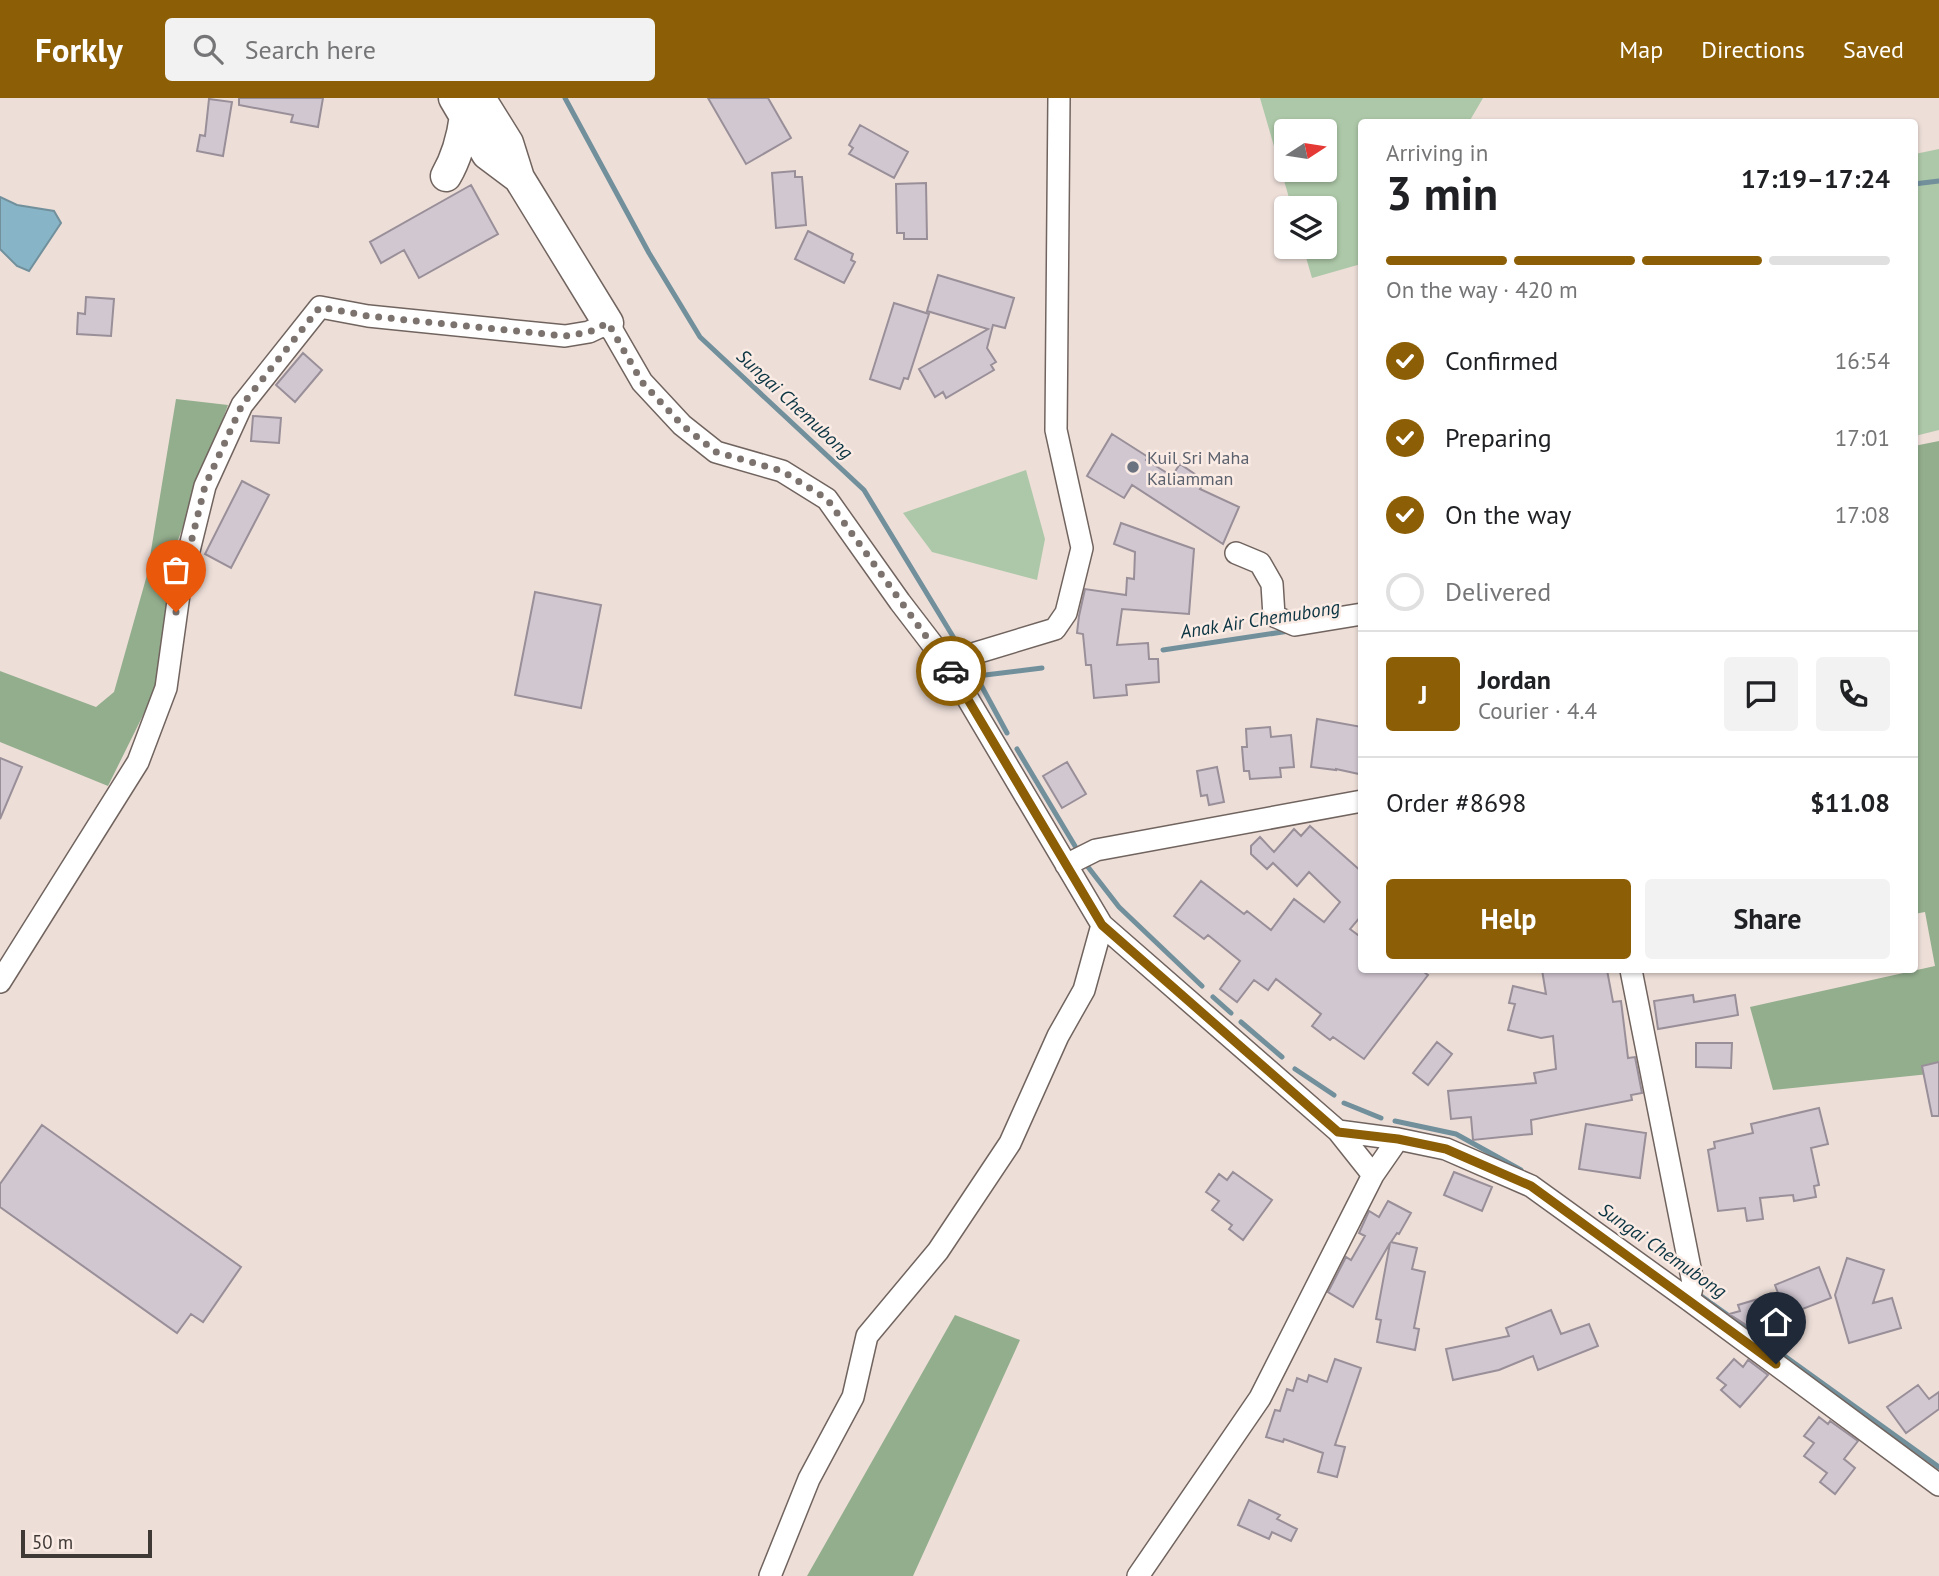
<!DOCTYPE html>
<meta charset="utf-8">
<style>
:root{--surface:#fff;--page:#f2f2f2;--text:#202124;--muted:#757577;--line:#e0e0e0;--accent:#8c5e05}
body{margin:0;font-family:"PT Sans",sans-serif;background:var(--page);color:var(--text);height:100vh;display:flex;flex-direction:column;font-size:26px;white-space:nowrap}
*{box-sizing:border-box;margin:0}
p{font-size:23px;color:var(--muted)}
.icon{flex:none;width:38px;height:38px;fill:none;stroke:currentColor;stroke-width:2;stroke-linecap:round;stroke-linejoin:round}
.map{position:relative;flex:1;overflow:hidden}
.drawer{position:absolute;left:1358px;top:21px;width:560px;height:854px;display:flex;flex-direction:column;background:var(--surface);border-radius:7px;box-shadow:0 2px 5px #0004}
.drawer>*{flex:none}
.needle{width:46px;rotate:78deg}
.tools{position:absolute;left:1274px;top:21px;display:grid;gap:14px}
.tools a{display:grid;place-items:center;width:63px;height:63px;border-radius:7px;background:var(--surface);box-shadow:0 2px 5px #0004;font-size:35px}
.scale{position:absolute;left:21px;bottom:18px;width:131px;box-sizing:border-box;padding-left:7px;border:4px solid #3f3936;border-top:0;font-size:19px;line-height:24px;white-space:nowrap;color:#3f3936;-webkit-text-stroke:5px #faebe5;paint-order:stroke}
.pin{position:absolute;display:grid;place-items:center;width:60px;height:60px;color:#fff;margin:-72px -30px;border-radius:50% 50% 50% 0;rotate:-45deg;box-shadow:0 0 7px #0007}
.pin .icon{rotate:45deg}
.courier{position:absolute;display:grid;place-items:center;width:70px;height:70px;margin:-35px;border:5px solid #8c5e05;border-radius:50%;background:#fff;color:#222;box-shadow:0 2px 9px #0007}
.overview em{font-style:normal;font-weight:600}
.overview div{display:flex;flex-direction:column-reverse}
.overview{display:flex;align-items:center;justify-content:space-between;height:119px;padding:0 28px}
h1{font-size:46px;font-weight:600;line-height:52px}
.bar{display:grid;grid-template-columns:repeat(4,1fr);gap:10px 7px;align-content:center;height:84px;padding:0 28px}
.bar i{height:9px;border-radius:5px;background:var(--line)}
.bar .selected{background:var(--accent)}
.bar p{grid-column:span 4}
.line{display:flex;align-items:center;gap:18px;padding:0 28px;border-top:2px solid var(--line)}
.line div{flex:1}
.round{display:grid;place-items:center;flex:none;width:74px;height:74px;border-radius:7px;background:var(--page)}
ol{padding:0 28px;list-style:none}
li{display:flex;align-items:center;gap:21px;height:77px}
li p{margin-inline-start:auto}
li .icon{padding:7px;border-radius:50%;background:var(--accent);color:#fff;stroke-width:4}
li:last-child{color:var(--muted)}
li i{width:38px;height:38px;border:4px solid var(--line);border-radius:50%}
.button{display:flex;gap:14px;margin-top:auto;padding:14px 28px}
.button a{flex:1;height:80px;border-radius:7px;background:var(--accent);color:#fff;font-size:28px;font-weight:600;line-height:80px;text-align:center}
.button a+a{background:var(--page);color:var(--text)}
header{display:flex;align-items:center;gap:42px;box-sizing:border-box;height:98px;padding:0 35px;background:var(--accent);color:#fff}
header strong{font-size:33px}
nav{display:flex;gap:38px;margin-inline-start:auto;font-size:24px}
.search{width:490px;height:63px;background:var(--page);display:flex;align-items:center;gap:18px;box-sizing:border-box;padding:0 24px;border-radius:7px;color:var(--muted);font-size:26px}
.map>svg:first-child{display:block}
</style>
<header>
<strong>Forkly</strong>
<div class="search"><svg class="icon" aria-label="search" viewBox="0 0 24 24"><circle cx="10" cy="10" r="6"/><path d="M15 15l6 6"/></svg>Search here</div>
<nav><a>Map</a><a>Directions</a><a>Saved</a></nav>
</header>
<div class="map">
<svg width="1939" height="1478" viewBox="0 0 1939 1478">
<rect width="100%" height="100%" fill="#edded8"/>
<path fill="#adc8a8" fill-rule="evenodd" d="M1260,0H1483L1469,24H1362L1361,166L1312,180L1303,149H1325V110H1292ZM1325,33V72H1286V33Z
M1939,51V332L1915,338V56Z
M1026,372L1045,441L1037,482L932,454L903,415Z"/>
<path fill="#93ae8d" d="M176,301L228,307L174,453L156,591L108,688L0,644V573L96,609L114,594L147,477Z
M1939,343V975L1773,992L1750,909L1935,868L1925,814L1914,816V348Z
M955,1217L1020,1242L913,1478H807Z"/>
<path fill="#87b5c7" stroke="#71909c" stroke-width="2" d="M0,99L17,107L54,113L61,125L29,173L17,168L0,151Z"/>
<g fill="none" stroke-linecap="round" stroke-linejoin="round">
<path stroke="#71909c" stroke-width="5" d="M565,0L649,155L700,239L864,392L963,555
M1914,86L1939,83
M1163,552L1289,533
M968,563L1007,635
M977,578L1042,570
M1017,651L1075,748
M1088,769L1119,809L1202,888
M1213,899L1231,915
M1241,924L1282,959
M1295,971L1334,997
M1344,1005L1381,1020
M1395,1023L1456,1036L1521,1072
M1697,1195L1939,1369"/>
</g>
<path fill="#d1c7d1" stroke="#998f99" stroke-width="2" d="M239,0H323L318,29L291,24L293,17L239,7Z
M708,0H768L791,40L746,66Z
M209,1L232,4L223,58L197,53L200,37L205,38Z
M860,27L908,54L894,80L849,56L853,50L849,47Z
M795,73V79H802L806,127L776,130L772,75Z
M926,85L927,141H904V135H897L896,86Z
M471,87L498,136L419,180L404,152L381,165L370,144Z
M808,133L853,156L851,162L855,164L844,185L795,161Z
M938,177L1014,200L1005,230L993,227L987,250L996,264L991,267L994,272L946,300L943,294L935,299L919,271L988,231L927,213Z
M86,199L114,201L111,238L77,236L78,215L85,216Z
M894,205L929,216L908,281L904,280L900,291L870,281Z
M303,255L322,272L295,304L276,287Z
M253,318L281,320L279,345L251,343Z
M1112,336L1148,359L1146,362L1172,378L1180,366L1205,383L1200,391L1239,409L1223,446L1132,387L1124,400L1087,378Z
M242,383L269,397L231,470L205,456Z
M1121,425L1194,451L1189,516L1122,511L1117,547L1148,545L1149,561H1158L1159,584L1126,587L1127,597L1094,600L1091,567H1086L1083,536L1077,535L1079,518L1085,491L1126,497L1127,480L1134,481L1135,454L1114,446Z
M535,494L601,507L581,610L515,597Z
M1317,621L1362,629V665L1359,676L1336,671V672L1311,669Z
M1270,629L1271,639L1291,637L1294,669L1280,670L1281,679L1250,681L1249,673H1244L1242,649H1247L1246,631Z
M0,660L22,669L0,721Z
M1067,664L1086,696L1062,710L1043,678Z
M1217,669L1224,704L1209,707L1207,697L1201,698L1197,673Z
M1310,728L1362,774V817L1350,831L1362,840V872H1421L1428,877L1364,961L1333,939L1330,942L1312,928L1321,916L1276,881L1268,892L1254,882L1237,904L1220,891L1240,863L1208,837L1204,841L1174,818L1201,783L1244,816L1247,813L1271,832L1294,801L1324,824L1340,804L1309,774L1297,788L1273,765L1267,771L1251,756V748L1260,739L1274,754L1294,731L1301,738Z
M1542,872H1607L1613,904L1621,903L1628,960L1635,959L1642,995L1631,997L1632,1002L1531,1022L1532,1036L1473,1042L1471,1019L1451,1021L1448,993L1536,985L1534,975L1556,971L1553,938L1541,940L1508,932L1515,906L1509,905L1513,888L1546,896Z
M1693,897L1694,904L1735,897L1738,917L1658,931L1654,903Z
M1437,944L1452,956L1428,987L1413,975Z
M1696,945H1732L1731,970L1696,969Z
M1939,964V1018H1932L1922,968Z
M1819,1010L1828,1046L1811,1050L1819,1087L1814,1088L1816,1099L1794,1103L1793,1097L1760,1100L1763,1121L1747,1123L1745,1110L1718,1113L1708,1052L1715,1050L1714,1044L1753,1035L1751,1026Z
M1586,1026L1646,1035L1640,1080L1579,1071Z
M42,1027L241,1169L203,1224L191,1216L177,1235L0,1109V1086Z
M1233,1074L1272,1102L1243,1142L1229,1131L1232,1127L1212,1112L1219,1103L1206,1094L1219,1076L1227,1082Z
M1454,1074L1492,1089L1482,1113L1444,1097Z
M1388,1103L1411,1115L1399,1136L1397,1135L1391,1144L1417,1150L1412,1171L1425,1174L1414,1230L1419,1231L1415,1252L1377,1244L1381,1222L1376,1221L1390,1145L1353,1209L1328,1194L1346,1159L1351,1162L1365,1138L1359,1135L1369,1113L1379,1119Z
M1847,1160L1884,1172L1873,1205L1892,1200L1901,1230L1849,1245L1835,1197Z
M1819,1169L1831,1200L1784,1218L1785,1221L1751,1230L1729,1216L1740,1213L1738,1207L1778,1195L1775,1187Z
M1551,1212L1561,1236L1589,1226L1598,1248L1538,1272L1533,1258L1499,1272L1453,1282L1446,1251L1509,1238L1506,1230Z
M1335,1261L1361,1270L1335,1347L1345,1349L1337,1379L1318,1374L1323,1355L1284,1341L1283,1344L1266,1339L1275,1312L1280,1313L1287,1291L1293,1293L1297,1280L1307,1284L1309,1277L1327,1284Z
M1734,1261L1743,1269L1748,1262L1768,1277L1740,1309L1721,1292L1726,1287L1717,1280Z
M1918,1287L1929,1301L1939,1294V1311L1906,1335L1887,1309Z
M1819,1319L1828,1326L1830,1323L1858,1343L1844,1361L1855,1370L1835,1396L1820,1384L1827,1375L1804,1358L1814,1345L1804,1338Z
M1249,1402L1280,1417L1277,1421L1297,1431L1291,1443L1272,1434L1269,1441L1238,1427Z"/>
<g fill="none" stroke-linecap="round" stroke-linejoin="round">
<g stroke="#71645f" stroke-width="24">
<path id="minor" d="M1236,455L1260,465L1272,486L1274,518L1295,527L1362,516
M946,564L1055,531L1066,515L1082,450L1056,332L1059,0
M1066,767L1096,752L1362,703
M1631,872L1693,1185L1689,1202
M0,884L138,664L166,590L180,489L205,388L242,307L320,209L368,218L565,238L589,234L608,225L642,284L682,327L716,354L782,373L827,401L900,504L946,564L1102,827L1338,1033L1398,1041L1446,1051L1531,1088L1689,1202L1939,1387
M1338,1033L1373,1077
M770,1478L809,1381L853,1299L867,1238L938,1153L1010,1045L1058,938L1084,892L1102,827
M1138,1478L1260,1300L1373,1077L1398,1041"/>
</g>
<g stroke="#71645f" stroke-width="33">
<path id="secondary" d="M454,0L487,56L519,80
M480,0L508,45L519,80L608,225
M446,78C457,59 462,41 465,18"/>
</g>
<use href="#minor" stroke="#fff" stroke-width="21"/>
<use href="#secondary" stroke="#fff" stroke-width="30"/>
</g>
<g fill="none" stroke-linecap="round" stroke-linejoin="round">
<path stroke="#7c736f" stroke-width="7" stroke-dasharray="0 12.6" d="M176,514L180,489L205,388L242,307L320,209L368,218L565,238L589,234L608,225L642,284L682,327L716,354L782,373L827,401L951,573"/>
<path stroke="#8c5e05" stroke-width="9" d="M951,573L1102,827L1338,1034L1398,1041L1446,1051L1531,1088L1776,1266"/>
</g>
<circle fill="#6b7280" stroke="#faebe5" stroke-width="2.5" cx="1133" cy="369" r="7"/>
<g text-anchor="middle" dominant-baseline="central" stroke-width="5" stroke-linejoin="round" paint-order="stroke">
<g font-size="18" fill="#5b616d" stroke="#faebe5" text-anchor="start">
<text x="1147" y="359">Kuil Sri Maha<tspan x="1147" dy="21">Kaliamman</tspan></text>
</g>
<g font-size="19" font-style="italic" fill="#0a3442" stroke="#faebe5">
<text transform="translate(795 306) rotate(43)">Sungai Chemubong</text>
<text transform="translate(1260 521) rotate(-9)">Anak Air Chemubong</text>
<text transform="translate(1663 1152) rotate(35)">Sungai Chemubong</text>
</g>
</g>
</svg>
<div class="tools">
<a><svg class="needle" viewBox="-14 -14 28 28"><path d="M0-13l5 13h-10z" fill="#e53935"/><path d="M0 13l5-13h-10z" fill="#757577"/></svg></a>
<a><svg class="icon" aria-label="layers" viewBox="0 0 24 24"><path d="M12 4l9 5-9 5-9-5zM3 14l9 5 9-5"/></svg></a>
</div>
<div class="scale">50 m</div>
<div class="pin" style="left:176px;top:514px;background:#ea580c"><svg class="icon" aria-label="bag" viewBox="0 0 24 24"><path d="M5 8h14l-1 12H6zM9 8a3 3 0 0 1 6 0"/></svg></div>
<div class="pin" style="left:1776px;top:1266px;background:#1f2937"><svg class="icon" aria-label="home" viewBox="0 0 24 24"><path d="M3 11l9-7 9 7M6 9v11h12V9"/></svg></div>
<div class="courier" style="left:951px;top:573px"><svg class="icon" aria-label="car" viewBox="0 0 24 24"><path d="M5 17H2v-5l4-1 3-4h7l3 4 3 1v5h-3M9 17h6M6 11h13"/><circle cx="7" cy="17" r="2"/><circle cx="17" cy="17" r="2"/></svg></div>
<section class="drawer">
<div class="overview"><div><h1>3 min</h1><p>Arriving in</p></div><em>17:19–17:24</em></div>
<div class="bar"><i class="selected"></i><i class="selected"></i><i class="selected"></i><i></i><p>On the way · 420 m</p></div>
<ol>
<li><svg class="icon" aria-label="check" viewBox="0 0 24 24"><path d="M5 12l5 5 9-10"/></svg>Confirmed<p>16:54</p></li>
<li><svg class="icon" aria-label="check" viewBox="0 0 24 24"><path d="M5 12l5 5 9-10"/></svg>Preparing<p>17:01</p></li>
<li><svg class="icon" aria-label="check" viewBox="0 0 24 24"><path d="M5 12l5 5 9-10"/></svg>On the way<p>17:08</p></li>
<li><i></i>Delivered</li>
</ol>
<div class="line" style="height:126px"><b class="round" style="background:var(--accent);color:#fff">J</b><div><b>Jordan</b><p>Courier · 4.4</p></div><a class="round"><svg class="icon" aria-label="chat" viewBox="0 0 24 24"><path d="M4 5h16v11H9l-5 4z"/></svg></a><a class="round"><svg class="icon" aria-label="phone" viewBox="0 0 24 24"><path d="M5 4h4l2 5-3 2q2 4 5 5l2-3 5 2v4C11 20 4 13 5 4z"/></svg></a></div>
<div class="line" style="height:91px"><div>Order #8698</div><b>$11.08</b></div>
<div class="button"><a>Help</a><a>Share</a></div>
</section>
</div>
